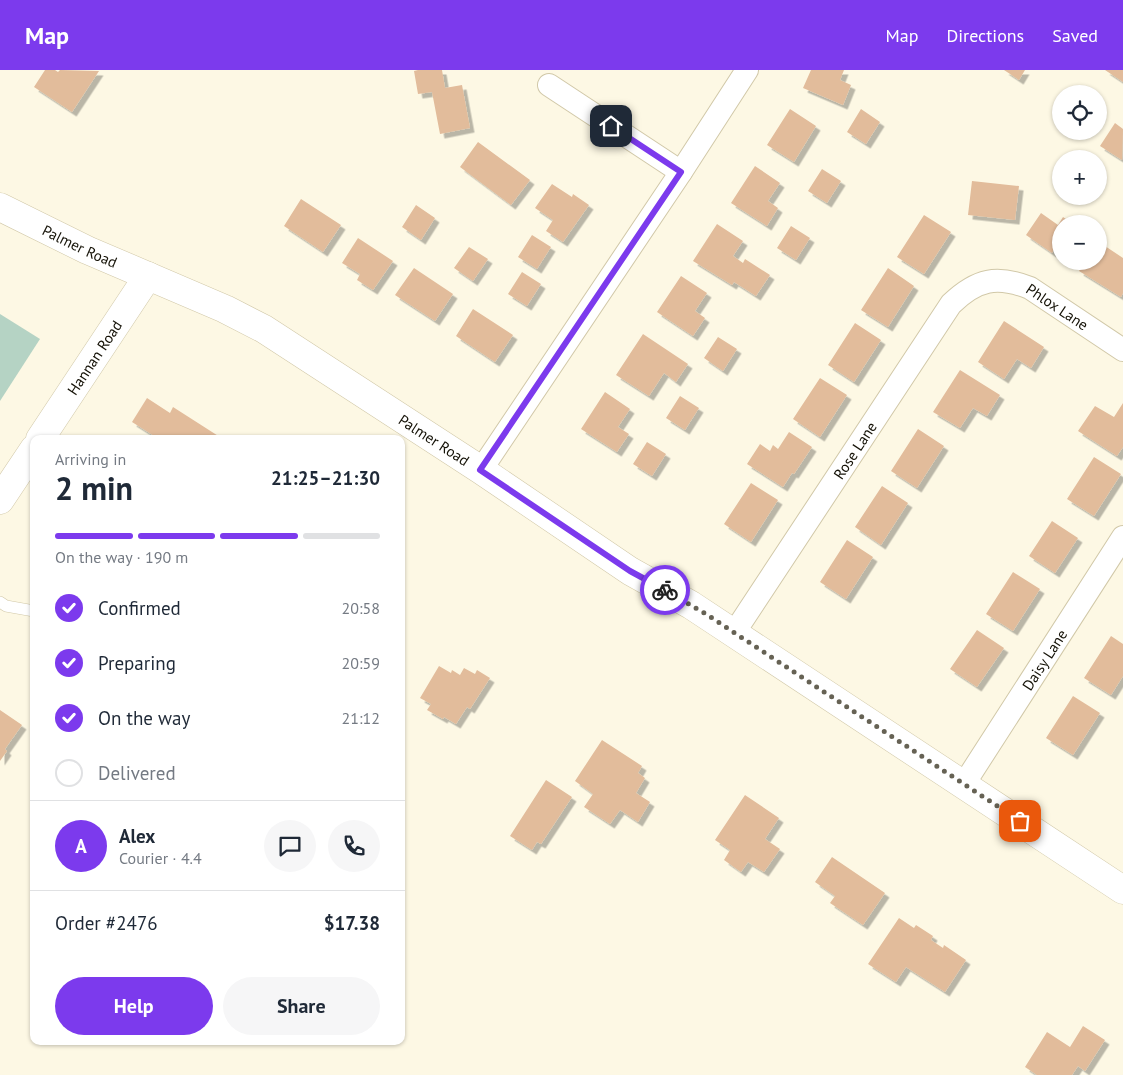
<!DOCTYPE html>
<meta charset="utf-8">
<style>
:root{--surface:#fff;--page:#f6f6f7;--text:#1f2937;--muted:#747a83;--line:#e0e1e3;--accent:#7c3aed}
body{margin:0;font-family:"PT Sans",sans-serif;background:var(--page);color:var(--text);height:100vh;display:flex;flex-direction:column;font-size:19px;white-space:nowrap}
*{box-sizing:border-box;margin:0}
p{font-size:16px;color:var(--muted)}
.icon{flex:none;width:28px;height:28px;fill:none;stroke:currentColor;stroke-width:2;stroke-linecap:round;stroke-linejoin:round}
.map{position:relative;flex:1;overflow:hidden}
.details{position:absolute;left:30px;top:365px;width:375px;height:610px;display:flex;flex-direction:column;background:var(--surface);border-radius:10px;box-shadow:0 1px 4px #0004}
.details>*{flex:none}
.fabs{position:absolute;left:1052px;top:15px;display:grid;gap:10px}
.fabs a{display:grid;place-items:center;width:55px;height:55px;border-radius:50%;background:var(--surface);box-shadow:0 1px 4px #0004;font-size:25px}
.pin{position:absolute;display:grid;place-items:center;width:42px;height:42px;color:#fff;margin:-21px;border-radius:10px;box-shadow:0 2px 8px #0006}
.courier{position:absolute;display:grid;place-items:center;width:50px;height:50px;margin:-25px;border:4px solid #7c3aed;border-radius:50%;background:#fff;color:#222;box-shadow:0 1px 6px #0007}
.overview em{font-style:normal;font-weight:800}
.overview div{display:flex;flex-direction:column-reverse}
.overview{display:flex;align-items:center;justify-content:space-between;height:85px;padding:0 25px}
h1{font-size:32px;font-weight:800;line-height:38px}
.bar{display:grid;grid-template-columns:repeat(4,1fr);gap:8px 5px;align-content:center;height:60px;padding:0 25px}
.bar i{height:6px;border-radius:4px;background:var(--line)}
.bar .selected{background:var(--accent)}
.bar p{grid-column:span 4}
.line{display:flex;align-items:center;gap:12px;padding:0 25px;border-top:1px solid var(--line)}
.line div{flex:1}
.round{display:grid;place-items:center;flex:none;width:52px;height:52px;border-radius:26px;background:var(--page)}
ol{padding:0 25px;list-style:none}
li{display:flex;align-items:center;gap:15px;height:55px}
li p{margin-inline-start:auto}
li .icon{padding:5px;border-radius:50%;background:var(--accent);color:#fff;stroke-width:4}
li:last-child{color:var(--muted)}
li i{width:28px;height:28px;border:2px solid var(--line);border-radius:50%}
.cta{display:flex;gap:10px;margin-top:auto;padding:10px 25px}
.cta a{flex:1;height:58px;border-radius:30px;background:var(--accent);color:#fff;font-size:20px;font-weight:800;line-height:58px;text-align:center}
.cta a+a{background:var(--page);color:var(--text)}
header{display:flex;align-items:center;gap:30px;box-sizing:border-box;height:70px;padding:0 25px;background:var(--accent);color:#fff}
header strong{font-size:24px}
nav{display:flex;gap:28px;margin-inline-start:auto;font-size:18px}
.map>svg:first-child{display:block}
</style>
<header>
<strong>Map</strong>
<nav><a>Map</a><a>Directions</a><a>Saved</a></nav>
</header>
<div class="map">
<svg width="1123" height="1005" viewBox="0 0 1123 1005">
<defs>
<filter id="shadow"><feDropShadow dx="4.5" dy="4.5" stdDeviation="0" flood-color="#0004"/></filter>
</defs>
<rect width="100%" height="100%" fill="#fdf8e4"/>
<path fill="#b5d3c4" d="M0,244L40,269L0,331Z"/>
<path fill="#e2bc9b" filter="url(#shadow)" d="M45,0H55L58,2L60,0L99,1L72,42L34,17Z
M418,0H442L445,18L462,15L470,58L440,64L432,22L418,24L414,1Z
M811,0H844L840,10L851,15L843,35L803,18Z
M1004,0H1025L1019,10Z
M1105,0H1123V12Z
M790,39L816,56L794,92L767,75Z
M861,39L880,52L866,74L847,62Z
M1115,53L1123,59L1122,90L1100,76Z
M478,72L530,110L511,135L460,97Z
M755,96L780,113L768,131L778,138L767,156L731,133Z
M822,99L841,111L827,133L808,121Z
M972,111L1019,116L1015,150L968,145Z
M552,114L572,127L573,124L589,135L563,172L546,161L553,150L535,138Z
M301,129L341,155L323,182L284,156Z
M416,135L435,148L421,170L402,157Z
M1041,143L1058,155L1063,147L1073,154H1061V184L1054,180L1052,183L1026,165Z
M924,145L951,162L924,204L897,187Z
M717,154L743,171L733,186L743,193L745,189L770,205L756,226L734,212L732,215L693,191Z
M791,156L810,168L796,190L777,178Z
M532,165L551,177L537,199L518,187Z
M358,168L393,191L373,220L357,210L360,204L342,193Z
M1099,172L1123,188V223L1121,227L1079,201L1085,191H1099Z
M469,177L488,189L473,211L454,198Z
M414,198L453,224L435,251L395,225Z
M888,198L914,216L888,257L861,240Z
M522,202L541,214L527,236L508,224Z
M681,206L707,223L695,241L705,248L693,266L657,242Z
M473,239L513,265L495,292L456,266Z
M1004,251L1044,277L1031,298L1017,289L1004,309L978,292Z
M855,253L881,270L854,312L828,295Z
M643,264L688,294L676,312L664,303L649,326L616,305Z
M718,267L737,279L723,301L704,288Z
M960,300L1000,325L987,346L973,338L960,358L933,342Z
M820,308L847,325L820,367L793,349Z
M605,322L630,339L618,357L629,364L617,382L581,359Z
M680,326L699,338L685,360L666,348Z
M147,328L170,343L173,337L223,369H159L132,352Z
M1123,333V377L1117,386L1078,361L1095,336L1114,347Z
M918,359L944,376L917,418L891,401Z
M789,362L812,377L794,404L792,403L783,417L747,394L760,374L770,381L773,375L778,379Z
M647,372L666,384L652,406L633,394Z
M1094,387L1121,404L1094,446L1067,429Z
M751,413L778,430L751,472L724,454Z
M882,416L908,433L881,475L855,457Z
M1052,451L1078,468L1055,503L1029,486Z
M847,470L873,487L846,529L820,512Z
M1013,502L1040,519L1013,561L986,544Z
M977,560L1004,578L977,617L950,599Z
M1111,566L1123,574V606L1111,625L1084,608Z
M439,596L451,603L452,600L460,605L464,598L475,604L477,600L490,608L470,639L467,637L456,654L444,647L443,649L427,640L431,634L420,628Z
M1073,626L1100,643L1073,685L1046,668Z
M0,640L22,655L5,679L7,681L0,691Z
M602,670L642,696L638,703L645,708L636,723L650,732L638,752L620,740L610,754L584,737L593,724L575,711Z
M546,710L572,727L541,774L537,772L532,780L510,766Z
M745,725L779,748L765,769L780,779L764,802L748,792L741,802L724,790L730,780L715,770Z
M832,787L885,823L863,855L830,833L835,826L815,812Z
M899,848L914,858L916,855L933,866L931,870L943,878L944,875L966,890L945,922L906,897L896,912L868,894Z
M1083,956L1105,970L1085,1001L1078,996L1072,1005H1037L1025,997L1047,962L1070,977Z"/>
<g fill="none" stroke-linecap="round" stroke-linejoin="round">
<g stroke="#d1c8a8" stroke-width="12">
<path id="service" d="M0,532L6,536L34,541"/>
</g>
<g stroke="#d1c8a8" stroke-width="24">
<g id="minor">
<path d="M549,15L681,102"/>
<path d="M481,400L681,102L747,0"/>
<path id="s1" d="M734,563L951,234C977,209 997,205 1030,218L1123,280"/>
<path id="s2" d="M964,714L1123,467"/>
</g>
</g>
<g stroke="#d1c8a8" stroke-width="29">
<g id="tertiary">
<path id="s3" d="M0,137L87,180L225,239L264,259L481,400L630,501L691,535L1123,820"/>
<path id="s4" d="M40,369L148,206"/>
<path d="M0,430L34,379"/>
</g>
</g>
<use href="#service" stroke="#fff" stroke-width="11"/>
<use href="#minor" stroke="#fff" stroke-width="22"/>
<use href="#tertiary" stroke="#fff" stroke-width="28"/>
</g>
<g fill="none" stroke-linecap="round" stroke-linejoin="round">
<path stroke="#666254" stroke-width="5" stroke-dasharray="0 9" d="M665,520L706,544L1020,751"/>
<path stroke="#7c3aed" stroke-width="6" d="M611,56L681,102L480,400L630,501L665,520"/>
</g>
<g text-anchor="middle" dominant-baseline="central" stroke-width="5" stroke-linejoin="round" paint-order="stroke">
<g font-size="15" fill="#151207" stroke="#fff">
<text stroke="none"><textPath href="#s3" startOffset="89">Palmer Road</textPath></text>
<text stroke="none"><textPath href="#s1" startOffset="514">Phlox Lane</textPath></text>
<text stroke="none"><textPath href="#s4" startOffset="98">Hannan Road</textPath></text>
<text stroke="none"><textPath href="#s3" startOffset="494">Palmer Road</textPath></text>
<text stroke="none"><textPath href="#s1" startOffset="219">Rose Lane</textPath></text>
<text stroke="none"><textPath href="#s2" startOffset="148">Daisy Lane</textPath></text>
</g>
</g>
</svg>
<div class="fabs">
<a><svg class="icon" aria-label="locate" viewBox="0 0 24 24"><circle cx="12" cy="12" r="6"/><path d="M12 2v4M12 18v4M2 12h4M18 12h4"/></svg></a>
<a>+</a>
<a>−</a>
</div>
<div class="pin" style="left:1020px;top:751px;background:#ea580c"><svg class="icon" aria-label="bag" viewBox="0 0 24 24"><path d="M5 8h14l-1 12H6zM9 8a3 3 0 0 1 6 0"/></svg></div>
<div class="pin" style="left:611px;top:56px;background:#1f2937"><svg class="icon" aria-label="home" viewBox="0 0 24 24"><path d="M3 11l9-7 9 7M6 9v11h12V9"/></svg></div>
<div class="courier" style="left:665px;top:520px"><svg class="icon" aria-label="bike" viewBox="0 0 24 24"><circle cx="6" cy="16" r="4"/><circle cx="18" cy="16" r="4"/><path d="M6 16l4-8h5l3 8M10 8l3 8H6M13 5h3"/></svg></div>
<section class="details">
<div class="overview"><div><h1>2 min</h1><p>Arriving in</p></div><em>21:25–21:30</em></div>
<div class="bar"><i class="selected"></i><i class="selected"></i><i class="selected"></i><i></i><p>On the way · 190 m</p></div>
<ol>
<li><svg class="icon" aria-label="check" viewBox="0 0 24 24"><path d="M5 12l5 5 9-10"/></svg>Confirmed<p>20:58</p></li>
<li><svg class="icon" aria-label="check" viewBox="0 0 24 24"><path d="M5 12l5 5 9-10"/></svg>Preparing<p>20:59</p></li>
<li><svg class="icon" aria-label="check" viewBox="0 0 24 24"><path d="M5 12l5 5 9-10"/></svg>On the way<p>21:12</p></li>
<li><i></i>Delivered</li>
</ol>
<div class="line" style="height:90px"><b class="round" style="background:var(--accent);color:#fff">A</b><div><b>Alex</b><p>Courier · 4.4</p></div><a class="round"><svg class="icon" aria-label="chat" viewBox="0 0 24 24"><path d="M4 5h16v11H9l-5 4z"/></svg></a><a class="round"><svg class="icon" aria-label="phone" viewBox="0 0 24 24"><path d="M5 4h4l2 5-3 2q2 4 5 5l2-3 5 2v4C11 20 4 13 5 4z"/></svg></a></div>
<div class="line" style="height:65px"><div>Order #2476</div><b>$17.38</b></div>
<div class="cta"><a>Help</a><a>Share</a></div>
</section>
</div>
